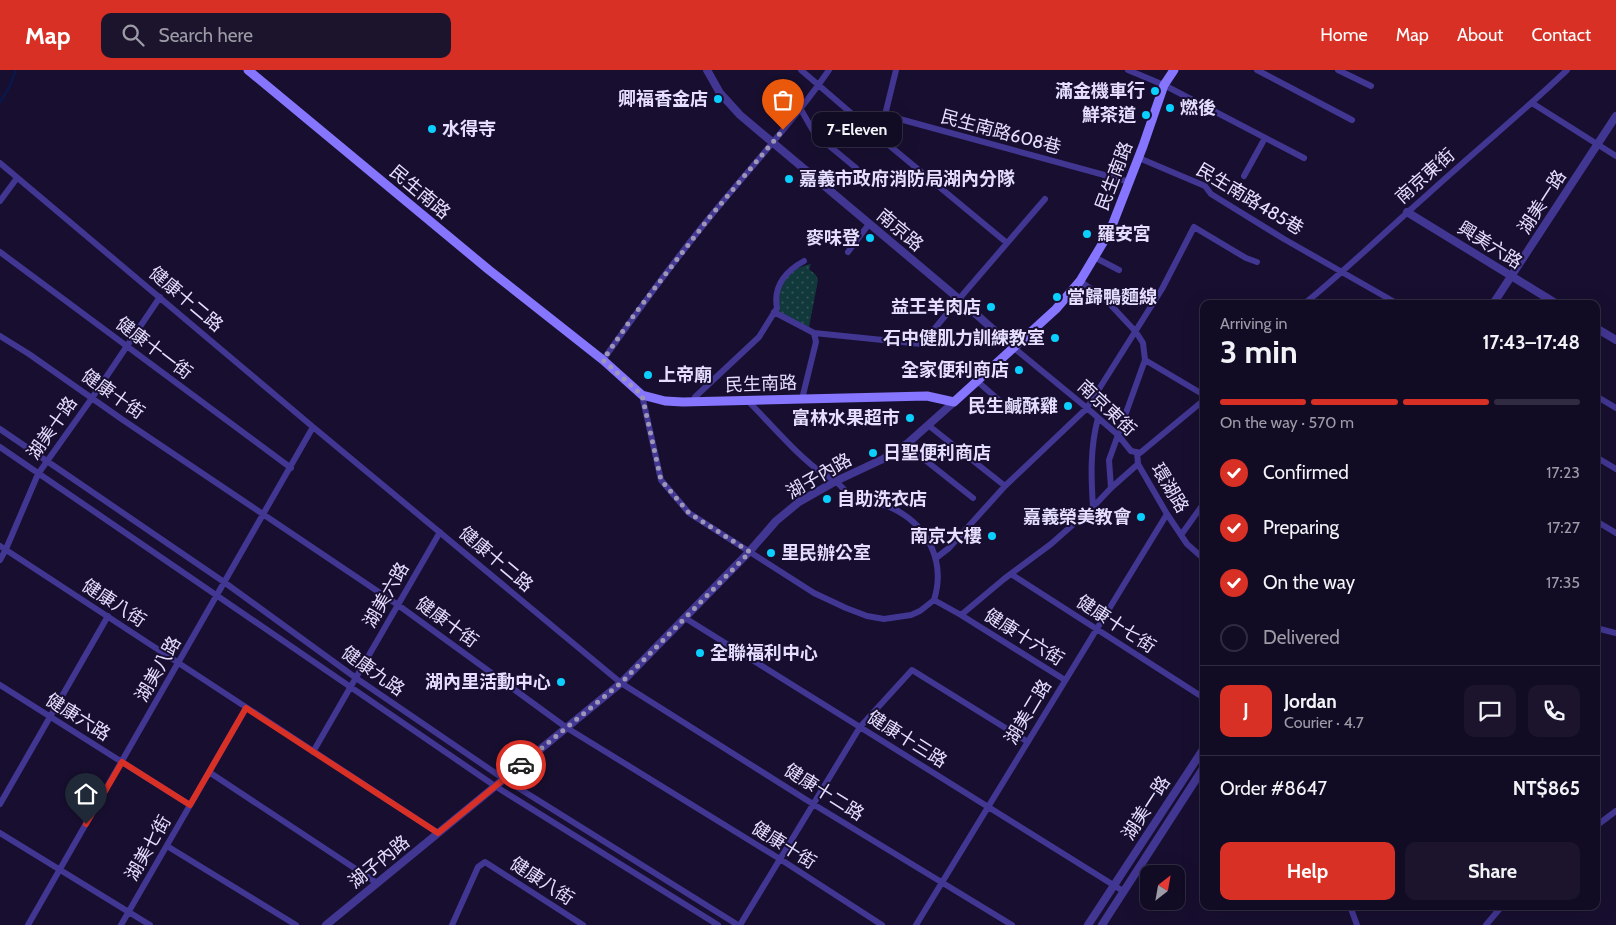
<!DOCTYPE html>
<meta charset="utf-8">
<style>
:root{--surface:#120b24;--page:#1b142c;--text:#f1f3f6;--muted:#9c9ba6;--line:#312b41;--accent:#d93025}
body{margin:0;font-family:Cabin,"Noto Sans TC",sans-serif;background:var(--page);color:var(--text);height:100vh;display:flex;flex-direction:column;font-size:19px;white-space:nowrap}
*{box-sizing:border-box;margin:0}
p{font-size:16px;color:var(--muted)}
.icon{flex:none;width:28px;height:28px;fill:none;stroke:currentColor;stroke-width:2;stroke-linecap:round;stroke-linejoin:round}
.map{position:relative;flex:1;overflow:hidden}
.details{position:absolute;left:1200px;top:230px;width:400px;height:610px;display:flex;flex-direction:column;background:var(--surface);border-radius:10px;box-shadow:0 5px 20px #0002,0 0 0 1px var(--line)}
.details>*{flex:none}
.needle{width:32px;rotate:31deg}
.fabs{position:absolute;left:1140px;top:795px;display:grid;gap:10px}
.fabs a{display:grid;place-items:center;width:45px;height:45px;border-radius:10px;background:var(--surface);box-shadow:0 5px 20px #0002,0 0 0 1px var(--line);font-size:25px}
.pin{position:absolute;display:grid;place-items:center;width:42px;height:42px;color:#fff;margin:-51px -21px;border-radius:50% 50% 50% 0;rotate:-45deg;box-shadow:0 0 5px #0007}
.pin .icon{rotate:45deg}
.courier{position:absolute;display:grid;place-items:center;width:50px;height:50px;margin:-25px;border:4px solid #d93025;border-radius:50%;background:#fff;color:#222;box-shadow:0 1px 6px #0007}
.bubble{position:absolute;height:35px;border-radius:10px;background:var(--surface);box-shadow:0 5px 20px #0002,0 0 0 1px var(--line);font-size:16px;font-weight:700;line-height:35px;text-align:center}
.headline em{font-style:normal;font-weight:700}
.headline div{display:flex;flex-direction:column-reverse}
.headline{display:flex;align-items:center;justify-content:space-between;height:85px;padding:0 20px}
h1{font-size:32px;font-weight:700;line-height:38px}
.bar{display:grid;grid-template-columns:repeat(4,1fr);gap:8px 5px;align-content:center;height:60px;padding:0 20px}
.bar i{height:6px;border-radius:4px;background:var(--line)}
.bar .on{background:var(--accent)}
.bar p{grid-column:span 4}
.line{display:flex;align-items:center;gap:12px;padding:0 20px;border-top:1px solid var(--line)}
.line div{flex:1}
.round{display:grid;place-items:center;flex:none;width:52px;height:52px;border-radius:10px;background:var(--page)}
ol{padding:0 20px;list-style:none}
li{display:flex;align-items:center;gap:15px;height:55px}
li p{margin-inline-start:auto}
li .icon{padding:5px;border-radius:50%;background:var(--accent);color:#fff;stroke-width:4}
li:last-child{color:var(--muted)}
li i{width:28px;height:28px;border:2px solid var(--line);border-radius:50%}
.cta{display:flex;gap:10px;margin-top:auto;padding:10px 20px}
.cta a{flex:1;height:58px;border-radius:10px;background:var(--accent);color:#fff;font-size:20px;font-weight:700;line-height:58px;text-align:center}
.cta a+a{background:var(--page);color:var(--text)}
header{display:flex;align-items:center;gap:30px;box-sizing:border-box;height:70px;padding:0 25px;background:var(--accent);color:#fff}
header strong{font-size:24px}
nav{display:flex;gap:28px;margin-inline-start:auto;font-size:18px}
.search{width:350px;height:45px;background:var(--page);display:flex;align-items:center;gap:12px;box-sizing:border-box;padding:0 18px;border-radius:10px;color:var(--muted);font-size:19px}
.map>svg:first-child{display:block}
</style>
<header>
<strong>Map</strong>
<div class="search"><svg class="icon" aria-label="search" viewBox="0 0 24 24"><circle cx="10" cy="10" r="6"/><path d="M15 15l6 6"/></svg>Search here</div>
<nav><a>Home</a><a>Map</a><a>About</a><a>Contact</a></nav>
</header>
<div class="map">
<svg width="1616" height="855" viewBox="0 0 1616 855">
<defs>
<pattern id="green-dots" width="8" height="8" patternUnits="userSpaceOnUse" patternTransform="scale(1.25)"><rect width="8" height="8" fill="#11383a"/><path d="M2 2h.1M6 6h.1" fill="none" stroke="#345458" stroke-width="1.8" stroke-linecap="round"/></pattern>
</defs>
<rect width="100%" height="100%" fill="#180f30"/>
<path fill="url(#green-dots)" d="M811,194L809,199L816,205L818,210L809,257L798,253L779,241C775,216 786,199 811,194Z"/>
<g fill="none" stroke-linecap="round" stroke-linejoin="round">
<path stroke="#051a53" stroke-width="2" d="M0,32L10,16L16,0"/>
<path stroke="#423693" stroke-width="6" d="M801,0L873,62L1007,173
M1128,0L1164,15L1304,88
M1257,0L1352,50
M1338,0L1371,16
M1532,33L1616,86
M800,38L815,64L856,98
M885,45L1130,112
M873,62L885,45L896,0
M1139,88L1205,116L1211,124L1284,169L1398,234
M0,93L313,357L621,613L813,734L1012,855
M1244,106L1265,68
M0,131L17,108
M0,182L291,398
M848,182L869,154
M1094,187L1119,200
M1080,211L1107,231L1136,262L1143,273L1145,290L1109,390L1111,418
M1304,234C1347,199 1386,161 1427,125C1473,83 1522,43 1567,0
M774,242L814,263L816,272L802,329
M814,263L922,274L959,229L1045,129
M0,266L29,284L123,350L398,535L567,658L780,789L882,855
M1014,278L1087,338L1118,365L1131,381L1140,383L1204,330
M603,290C637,242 672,193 710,147C750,98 793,52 829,0
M1145,290L1204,325
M977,311L1009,339
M642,325L661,410L689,443L814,523L846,538L867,546L884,549L911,545L920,541L934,530
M1596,326L1616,338
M748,331C770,353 800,389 825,405C828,407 832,409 835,411C841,415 846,423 852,426C864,433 880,432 892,438C928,455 946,492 934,530
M694,332L695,327L759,267L777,238C773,216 786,201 804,191
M928,355L1005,416
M0,359L224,512L356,608L504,709L738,855
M908,373L920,386L973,428
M0,377L495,716L718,855
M1137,382L1138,394L1167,444L1187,474L1204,489
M1596,387L1616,399
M1093,437C1091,407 1090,378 1098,348
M1596,451L1616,463
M1181,465L1204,433
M0,476L438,763
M936,488L949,478L1005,416L1087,338L1162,219L1194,157L1246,188L1257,192
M0,490L6,479L38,404L92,328L160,227
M1011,504L1204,628
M934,530L961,545
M685,548L1123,821
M1596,558L1616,563
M1065,610L961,545L1004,509L1051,474L1093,437L1111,418L1138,394
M0,615L190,735
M313,682L440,462
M209,702L377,813
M0,734L108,546
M1596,756L1616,741
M0,763L150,855
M167,776L296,855
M1350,836L1357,855
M28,855L313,357
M121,855L246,638
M452,855L478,797L485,792L583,855
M740,855L860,657L912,600L1028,672
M916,855L1167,444
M1486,855L1502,836"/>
<path stroke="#423693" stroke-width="8" d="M707,0L720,23L740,45L959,229L1014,278
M1407,142L1557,234
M1493,234L1616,46
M1596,258L1616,270
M326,855L621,613L749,482L776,451L799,432L836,411L883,389L908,373L954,332
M1088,855L1204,678
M1102,855L1204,697"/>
<path stroke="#8675ff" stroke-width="9" d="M248,0L489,200L603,290L642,325L665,331L683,332L927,326L954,332L1056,239L1080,211L1110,161L1143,76L1164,15L1174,0"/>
</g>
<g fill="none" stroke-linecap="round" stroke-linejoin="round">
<path stroke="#9d96b7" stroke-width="5" stroke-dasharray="0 9" d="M521,695L621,613L750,482L689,443L661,410L642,325L603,290L634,245L709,148L783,60"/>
<path stroke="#d93025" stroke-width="6" d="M86,754L122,692L190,735L246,638L438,763L521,695"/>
</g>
<g fill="#0acfff" stroke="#180f30" stroke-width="2">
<circle cx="1155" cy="21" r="5"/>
<circle cx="718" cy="29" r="5"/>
<circle cx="1170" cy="38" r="5"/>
<circle cx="1146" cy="45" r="5"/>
<circle cx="432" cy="59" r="5"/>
<circle cx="789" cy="109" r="5"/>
<circle cx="1087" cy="164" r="5"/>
<circle cx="870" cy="168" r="5"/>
<circle cx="1057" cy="227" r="5"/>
<circle cx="991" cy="237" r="5"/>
<circle cx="1055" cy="268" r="5"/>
<circle cx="1019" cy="300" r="5"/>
<circle cx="648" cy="305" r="5"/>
<circle cx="1068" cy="336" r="5"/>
<circle cx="910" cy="348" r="5"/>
<circle cx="873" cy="383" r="5"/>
<circle cx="827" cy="429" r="5"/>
<circle cx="1141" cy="447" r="5"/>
<circle cx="992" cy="466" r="5"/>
<circle cx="771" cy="483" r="5"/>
<circle cx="700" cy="583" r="5"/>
<circle cx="561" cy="612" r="5"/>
</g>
<g text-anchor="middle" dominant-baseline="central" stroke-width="4" stroke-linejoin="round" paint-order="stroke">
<g font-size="18" font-weight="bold" fill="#e5deff" stroke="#180f30" text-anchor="end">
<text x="1145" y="21">滿金機車行</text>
<text x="708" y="29">卿福香金店</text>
<text x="1180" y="38" text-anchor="start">燃後</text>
<text x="1136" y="45">鮮茶道</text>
<text x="442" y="59" text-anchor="start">水得寺</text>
<text x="799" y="109" text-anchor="start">嘉義市政府消防局湖內分隊</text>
<text x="1097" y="164" text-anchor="start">羅安宮</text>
<text x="860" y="168">麥味登</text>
<text x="1067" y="227" text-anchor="start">當歸鴨麵線</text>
<text x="981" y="237">益王羊肉店</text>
<text x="1045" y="268">石中健肌力訓練教室</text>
<text x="1009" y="300">全家便利商店</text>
<text x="658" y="305" text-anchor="start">上帝廟</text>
<text x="1058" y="336">民生鹹酥雞</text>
<text x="900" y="348">富林水果超市</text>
<text x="883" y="383" text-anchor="start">日聖便利商店</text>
<text x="837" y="429" text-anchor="start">自助洗衣店</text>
<text x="1131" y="447">嘉義榮美教會</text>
<text x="982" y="466">南京大樓</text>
<text x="781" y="483" text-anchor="start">里民辦公室</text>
<text x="710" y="583" text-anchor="start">全聯福利中心</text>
<text x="551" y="612">湖內里活動中心</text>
</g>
<g font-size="18" fill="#e5deff" stroke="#180f30">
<text transform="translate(1001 62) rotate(15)">民生南路608巷</text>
<text transform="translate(1114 106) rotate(-69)">民生南路</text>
<text transform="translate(1425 106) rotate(-42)">南京東街</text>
<text transform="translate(420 122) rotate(40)">民生南路</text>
<text transform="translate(1250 129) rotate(31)">民生南路485巷</text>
<text transform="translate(1542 132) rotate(-57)">湖美一路</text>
<text transform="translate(900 160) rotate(40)">南京路</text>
<text transform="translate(1490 175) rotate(32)">興美六路</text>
<text transform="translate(186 229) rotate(40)">健康十二路</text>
<text transform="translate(154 278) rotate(37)">健康十一街</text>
<text transform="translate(761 314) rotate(-2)">民生南路</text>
<text transform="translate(113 324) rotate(35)">健康十街</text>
<text transform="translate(1107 338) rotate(43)">南京東街</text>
<text transform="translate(52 358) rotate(-55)">湖美十路</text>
<text transform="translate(819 406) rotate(-30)">湖子內路</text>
<text transform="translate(1170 418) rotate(59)">環湖路</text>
<text transform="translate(496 489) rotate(40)">健康十二路</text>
<text transform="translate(386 525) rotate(-60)">湖美六路</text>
<text transform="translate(114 533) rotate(33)">健康八街</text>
<text transform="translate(447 552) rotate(36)">健康十街</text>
<text transform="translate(1116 554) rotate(33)">健康十七街</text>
<text transform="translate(1024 567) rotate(32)">健康十六街</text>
<text transform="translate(158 599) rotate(-60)">湖美八路</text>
<text transform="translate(373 601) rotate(35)">健康九路</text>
<text transform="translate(1028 642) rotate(-59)">湖美二路</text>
<text transform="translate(78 647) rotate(32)">健康六路</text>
<text transform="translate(907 669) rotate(32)">健康十三路</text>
<text transform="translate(824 722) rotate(32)">健康十二路</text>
<text transform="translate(1146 738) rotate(-57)">湖美一路</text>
<text transform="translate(784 775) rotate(32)">健康十街</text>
<text transform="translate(148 778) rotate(-60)">湖美七街</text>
<text transform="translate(379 792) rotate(-39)">湖子內路</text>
<text transform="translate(542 811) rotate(33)">健康八街</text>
</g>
</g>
</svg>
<div class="fabs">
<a><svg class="needle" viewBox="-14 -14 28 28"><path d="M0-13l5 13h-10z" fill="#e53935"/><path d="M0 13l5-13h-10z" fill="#9c9ba6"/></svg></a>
</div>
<div class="pin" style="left:783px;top:60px;background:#ea580c"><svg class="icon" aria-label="bag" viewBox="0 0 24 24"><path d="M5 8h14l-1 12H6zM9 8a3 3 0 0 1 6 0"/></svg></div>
<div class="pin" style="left:86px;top:754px;background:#1f2937"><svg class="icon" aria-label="home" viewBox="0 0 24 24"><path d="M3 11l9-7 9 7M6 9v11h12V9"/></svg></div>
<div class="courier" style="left:521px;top:695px"><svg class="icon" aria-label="car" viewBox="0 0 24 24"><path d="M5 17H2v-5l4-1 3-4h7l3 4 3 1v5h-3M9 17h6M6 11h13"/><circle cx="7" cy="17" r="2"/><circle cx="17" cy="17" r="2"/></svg></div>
<div class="bubble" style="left:812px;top:42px;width:90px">7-Eleven</div>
<section class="details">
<div class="headline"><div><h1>3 min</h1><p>Arriving in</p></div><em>17:43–17:48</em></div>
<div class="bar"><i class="on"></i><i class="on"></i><i class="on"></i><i></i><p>On the way · 570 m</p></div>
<ol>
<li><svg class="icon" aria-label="check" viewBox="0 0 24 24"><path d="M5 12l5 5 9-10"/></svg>Confirmed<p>17:23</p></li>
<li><svg class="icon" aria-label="check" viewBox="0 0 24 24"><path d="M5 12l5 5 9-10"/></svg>Preparing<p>17:27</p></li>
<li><svg class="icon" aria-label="check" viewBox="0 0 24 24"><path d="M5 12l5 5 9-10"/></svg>On the way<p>17:35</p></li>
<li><i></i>Delivered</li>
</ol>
<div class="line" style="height:90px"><b class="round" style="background:var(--accent);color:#fff">J</b><div><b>Jordan</b><p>Courier · 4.7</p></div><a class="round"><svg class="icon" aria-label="chat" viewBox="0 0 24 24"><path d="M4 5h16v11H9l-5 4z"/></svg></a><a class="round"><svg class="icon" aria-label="phone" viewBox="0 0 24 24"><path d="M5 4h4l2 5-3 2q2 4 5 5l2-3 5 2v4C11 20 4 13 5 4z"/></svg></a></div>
<div class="line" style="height:65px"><div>Order #8647</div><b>NT$865</b></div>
<div class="cta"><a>Help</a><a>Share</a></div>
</section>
</div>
